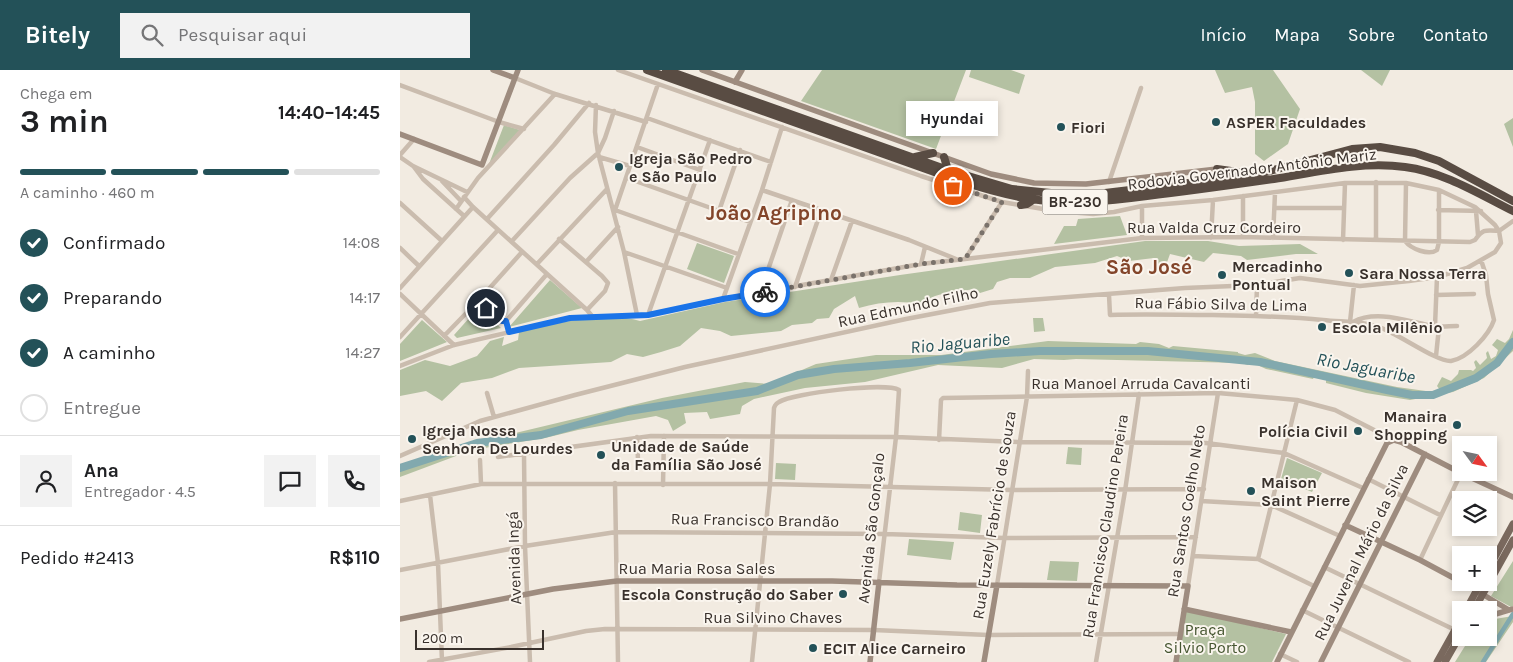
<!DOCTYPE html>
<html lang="pt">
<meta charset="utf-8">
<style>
:root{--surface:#fff;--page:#f2f2f2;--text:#202124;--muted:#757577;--line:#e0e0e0;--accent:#235158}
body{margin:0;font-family:Karla,sans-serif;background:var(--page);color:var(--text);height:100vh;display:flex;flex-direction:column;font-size:19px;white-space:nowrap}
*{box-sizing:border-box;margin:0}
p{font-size:16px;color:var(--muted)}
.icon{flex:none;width:28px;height:28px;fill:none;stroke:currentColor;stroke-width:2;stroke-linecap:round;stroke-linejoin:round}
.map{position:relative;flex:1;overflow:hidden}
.side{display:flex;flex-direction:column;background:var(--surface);width:400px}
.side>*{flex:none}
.needle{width:32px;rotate:123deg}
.buttons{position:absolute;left:1052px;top:366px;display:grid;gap:10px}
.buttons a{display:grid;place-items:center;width:45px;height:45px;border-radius:0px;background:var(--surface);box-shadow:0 2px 8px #0003;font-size:25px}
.scale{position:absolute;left:15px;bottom:12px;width:129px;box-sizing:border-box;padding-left:5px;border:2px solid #39312c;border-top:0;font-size:14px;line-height:18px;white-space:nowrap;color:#39312c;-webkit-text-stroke:4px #faf5ee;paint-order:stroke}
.pin{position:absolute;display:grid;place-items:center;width:42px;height:42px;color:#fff;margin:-21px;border:2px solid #fff;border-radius:50%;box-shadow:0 1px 5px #0007}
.courier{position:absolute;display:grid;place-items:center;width:50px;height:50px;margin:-25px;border:4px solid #1a73e8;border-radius:50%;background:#fff;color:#222;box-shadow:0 1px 6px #0007}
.bubble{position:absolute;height:35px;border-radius:0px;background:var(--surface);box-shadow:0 2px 8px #0003;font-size:16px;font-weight:700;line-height:35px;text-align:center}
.head em{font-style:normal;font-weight:700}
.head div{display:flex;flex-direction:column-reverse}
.head{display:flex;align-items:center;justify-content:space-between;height:85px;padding:0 20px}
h1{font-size:32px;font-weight:700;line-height:38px}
.bar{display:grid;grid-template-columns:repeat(4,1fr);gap:8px 5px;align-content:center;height:60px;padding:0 20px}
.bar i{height:6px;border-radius:4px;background:var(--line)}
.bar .active{background:var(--accent)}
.bar p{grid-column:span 4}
.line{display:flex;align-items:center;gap:12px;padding:0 20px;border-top:1px solid var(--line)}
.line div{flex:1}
.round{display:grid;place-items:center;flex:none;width:52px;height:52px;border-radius:0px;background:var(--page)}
ol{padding:0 20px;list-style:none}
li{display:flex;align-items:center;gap:15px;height:55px}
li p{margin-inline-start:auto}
li .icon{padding:5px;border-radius:50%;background:var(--accent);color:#fff;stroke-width:4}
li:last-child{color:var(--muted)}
li i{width:28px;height:28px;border:2px solid var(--line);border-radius:50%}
header{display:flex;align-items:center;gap:30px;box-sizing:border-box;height:70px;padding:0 25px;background:var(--accent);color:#fff}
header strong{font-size:24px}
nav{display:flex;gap:28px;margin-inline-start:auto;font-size:18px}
.search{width:350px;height:45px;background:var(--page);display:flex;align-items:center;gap:12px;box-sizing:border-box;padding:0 18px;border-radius:0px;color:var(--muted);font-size:19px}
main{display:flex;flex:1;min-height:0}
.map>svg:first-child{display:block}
</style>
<header>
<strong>Bitely</strong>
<div class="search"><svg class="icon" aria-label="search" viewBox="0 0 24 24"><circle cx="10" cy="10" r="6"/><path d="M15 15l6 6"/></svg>Pesquisar aqui</div>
<nav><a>Início</a><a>Mapa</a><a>Sobre</a><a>Contato</a></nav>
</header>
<main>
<section class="side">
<div class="head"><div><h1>3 min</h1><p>Chega em</p></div><em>14:40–14:45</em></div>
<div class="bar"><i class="active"></i><i class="active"></i><i class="active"></i><i></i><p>A caminho · 460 m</p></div>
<ol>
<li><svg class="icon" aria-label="check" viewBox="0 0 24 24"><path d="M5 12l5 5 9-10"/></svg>Confirmado<p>14:08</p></li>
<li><svg class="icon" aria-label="check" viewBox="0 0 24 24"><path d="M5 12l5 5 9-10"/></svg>Preparando<p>14:17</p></li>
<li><svg class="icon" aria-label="check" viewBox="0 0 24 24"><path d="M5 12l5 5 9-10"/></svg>A caminho<p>14:27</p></li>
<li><i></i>Entregue</li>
</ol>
<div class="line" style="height:90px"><a class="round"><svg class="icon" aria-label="person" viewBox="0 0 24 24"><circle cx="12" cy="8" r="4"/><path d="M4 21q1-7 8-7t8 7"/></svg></a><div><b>Ana</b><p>Entregador · 4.5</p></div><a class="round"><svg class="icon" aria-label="chat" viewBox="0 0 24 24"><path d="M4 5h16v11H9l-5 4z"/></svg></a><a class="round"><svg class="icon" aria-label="phone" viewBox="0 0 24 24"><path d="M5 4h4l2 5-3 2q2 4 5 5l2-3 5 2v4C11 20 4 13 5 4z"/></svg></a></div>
<div class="line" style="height:65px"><div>Pedido #2413</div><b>R$110</b></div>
</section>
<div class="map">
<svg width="1113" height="592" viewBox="0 0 1113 592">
<rect width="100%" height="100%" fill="#f2ebe1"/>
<path fill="#b4c1a2" d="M422,0H566L536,79L401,31Z
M571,0H611L625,5L619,24L569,7Z
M815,0H873L900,39L888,74L864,91L855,84V32L852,17L825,23Z
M961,0H990L982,16Z
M1113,48V77L1104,54Z
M104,55L120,60L89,94Z
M720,146L727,165L654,174L664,156H676L678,149Z
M745,171H808L839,176L900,174L918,184H896L847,190L841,186L813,183L804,192L770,184L766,195H758L754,188L729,191L717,186L695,193L655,197L630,208H610L597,212L593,219L580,223L575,219C556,222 536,222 520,234C499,230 479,232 459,238L455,226L434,239L429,248L417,249L412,253L392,255L381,261L331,266L320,261L301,258L280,276L261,282L243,287L227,284L211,292L119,298L92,308L61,313L42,331L26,321L0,326V300L25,290L50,296L77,286L90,271L104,267L102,276L118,270L119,262C153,254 207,240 240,251L325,232L500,205Z
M297,173L334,186L324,213L287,199Z
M150,210L182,238L109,257Z
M79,237L101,258L57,268L54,265Z
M633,248H643L645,261L634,262Z
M22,250L47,272L0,291V274Z
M1113,260V281L1084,308L1053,322L1010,330L966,323L926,313V310L914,307L913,309L866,299L851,292L848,295L841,293L676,289L664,290L634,289L602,298L538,295L465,312L405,318L354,329L342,336L340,344L310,349L307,342L284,343L286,353L273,361L268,350L256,346L178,360L145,368L72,380L0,407V396L52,378L262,328L345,312L369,314L416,294L476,285H541L648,271L736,274L740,272L759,274L769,278L773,276L838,282V283L845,285L855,283L875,291L997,317L1033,322L1040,320L1037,316L1042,307L1051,311L1058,304L1059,300H1071L1073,301L1076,298L1074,292L1076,290L1080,295L1087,288L1086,283L1088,281L1091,289L1096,286L1098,280L1092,275L1097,269L1105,273L1109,269Z
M668,377L682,378L681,395L666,394Z
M887,388L922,403L912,422L881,409Z
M376,393L396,394L395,410L375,409Z
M560,442L582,445L580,463L558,460Z
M509,469L554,472L551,490L507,485Z
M650,491L679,492L677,511L647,510Z
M1113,491V536L1111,537L1091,526Z
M785,540L886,564L872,592H777Z
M1113,546V552L1086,592H1055L1070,568H1089V550Z"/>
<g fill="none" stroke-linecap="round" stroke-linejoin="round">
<path stroke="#82a9ae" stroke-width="4.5" d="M1083,592L1113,544"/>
<path stroke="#82a9ae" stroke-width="8" d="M0,398L77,373L141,365L228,341L357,321L398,305L434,299L510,293L591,284L640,281H748L860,292L987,320L1012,325H1033L1076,308L1097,293L1113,272"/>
<path stroke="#cabcae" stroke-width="4.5" d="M218,0L521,106L602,132L655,141L693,144L714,142L742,136
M115,8L155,24L246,52
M0,15L99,52L124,59
M196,35L195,62L198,83L224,182L237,245
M247,48L371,92
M237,77L300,100
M0,85L14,69
M0,87L13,96L67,122
M199,87L230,96
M14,97L23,109L64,146
M227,108L350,152
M42,111L61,131
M709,112L741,18
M362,120L509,170L556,189
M64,127L73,137L187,240L192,246
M0,133L42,171
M875,138H944
M56,139L78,108L155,24
M215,140L338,184
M1038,140L1081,141
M319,141L340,80
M1076,141L1078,165
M214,143L258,14
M87,149L154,75L189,33
M1099,161L1113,151
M843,167V126
M811,168L813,130
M873,168L875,123
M159,169L202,206L208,213L205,221L187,240
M943,170L945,113
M976,170V112
M112,171L170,108L198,83L205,68L214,41
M1005,171C1011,179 1029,186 1037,180L1039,172V120
M1005,171L1006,113
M0,178L19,196
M224,182L327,218
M565,189L602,132
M186,192L218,157
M137,194L207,119
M521,194L525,177
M431,210L452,151
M395,217L421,141
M0,218L73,137
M360,223L392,130
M0,224L54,275
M709,225L710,245C745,244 779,245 813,245C850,246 886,246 923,250C940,252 959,251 976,256C995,261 1036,292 1051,291C1068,288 1089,265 1094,250L1088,224L1086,205L1081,190
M1036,225L1074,224
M323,229L362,120L382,57
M78,231L102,251H106
M248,245L310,70
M856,246L857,215
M106,251L147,204
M950,252L954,215
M953,252C977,239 1009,252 1034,256C1041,257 1049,256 1057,256
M1035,256L1037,207
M44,266L78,231L122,182
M0,267L98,160
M1036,286L1039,257
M0,296L54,275L170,248L248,245L323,229L521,194L565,189L742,168L843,167L1070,172L1075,170C1083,159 1085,160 1099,161
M87,323L94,347
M237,367L238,390
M539,370L541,330L543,328L818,323L897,330L935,340L978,362L985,367L987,373
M124,384L125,476L130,592
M0,386L80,351L175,325L285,297L506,249L590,233L785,218L857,215L900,208L960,216L1009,211L1037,207L1067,198L1095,182L1101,173L1099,161L1095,155L1075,137L1039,120L1006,113H945L813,130L742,136V168
M98,387L251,366L496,367L619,372L806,373L884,383L963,418
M80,390L81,414
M968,409L1040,445
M215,413L218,592
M263,415L264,366
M30,425L38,493L42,591
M0,431L81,414H370L612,420L804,419
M801,431L871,435L940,466
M793,486L858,489L914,516
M858,489L897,330
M1020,490L1061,403
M924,497L1055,560
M0,500L125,476L216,462L485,464L604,468L796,467
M597,515L627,327L628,301
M788,516L818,323
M902,540L1009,592
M880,584L897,592
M29,592L111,577L186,561L205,559L474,560L588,565L780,564
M352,592L370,414L374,338C376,334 375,334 379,332C393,323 486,312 499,320L496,367L479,512
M696,592L725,421L739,324"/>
<path stroke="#9e8c7f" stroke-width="5.5" d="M93,0L115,8
M302,0L591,104L634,113L686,114L817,99
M335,12L342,0
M0,64L82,95L118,0
M945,455L1020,490L1061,512
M1062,512L1109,540
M784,539L891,562
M1089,546L1113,539
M0,549L153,519L217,511H432L557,515L788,516L776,592
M470,592L479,512
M584,592L597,515
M877,592L987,373L994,370L1001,372L1061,403L1113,427
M921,592L1025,384"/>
<path stroke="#7a695e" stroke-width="7" d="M1089,498L1113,454
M1066,540L1081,512
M1074,540L1113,470
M1037,592L1061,549
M1045,592L1061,564"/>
<path stroke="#594c43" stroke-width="8" d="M247,0L554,109C579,117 604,125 631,129C669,135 709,131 747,126C790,121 832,115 874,109C917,102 962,91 1005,97C1044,102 1079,124 1113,141
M266,0L548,100L612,119L661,124L705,123L855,105L952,79L980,77L1015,83L1039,91L1113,131
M515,87L533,83
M544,87L548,100
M817,99L845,103
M621,135L627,134L633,130"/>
</g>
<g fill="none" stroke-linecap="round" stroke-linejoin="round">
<path stroke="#7a726b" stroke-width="5" stroke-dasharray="0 9" d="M365,222L521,194L565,189L602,132L553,116"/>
<path stroke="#1a73e8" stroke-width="6" d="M86,238L102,251H106L109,262L170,248L248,245L323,229L365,222"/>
</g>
<g fill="#235158" stroke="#faf5ee" stroke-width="2">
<circle cx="816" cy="52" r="5"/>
<circle cx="661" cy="57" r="5"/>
<circle cx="219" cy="97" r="5"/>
<circle cx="949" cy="203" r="5"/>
<circle cx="822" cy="205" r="5"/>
<circle cx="922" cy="257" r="5"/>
<circle cx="1057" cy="355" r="5"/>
<circle cx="958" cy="361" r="5"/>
<circle cx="12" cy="369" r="5"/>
<circle cx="201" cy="385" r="5"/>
<circle cx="851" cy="421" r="5"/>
<circle cx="443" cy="524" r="5"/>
<circle cx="413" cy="578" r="5"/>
</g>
<g text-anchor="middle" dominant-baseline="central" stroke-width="4" stroke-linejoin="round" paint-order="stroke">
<rect fill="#faf5ee" stroke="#736c66" stroke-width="1" x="642.5" y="119.5" width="65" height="25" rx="4"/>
<g font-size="15" font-weight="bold" fill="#39312c">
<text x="675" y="132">BR-230</text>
</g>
<g font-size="16" font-weight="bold" fill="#39312c" stroke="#faf5ee" text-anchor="start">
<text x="826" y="52">ASPER Faculdades</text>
<text x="671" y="57">Fiori</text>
<text x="229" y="88">Igreja São Pedro<tspan x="229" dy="18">e São Paulo</tspan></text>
<text x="832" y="196">Mercadinho<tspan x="832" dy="18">Pontual</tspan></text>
<text x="959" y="203">Sara Nossa Terra</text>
<text x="932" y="257">Escola Milênio</text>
<text x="1047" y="346" text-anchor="end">Manaira<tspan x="1047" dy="18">Shopping</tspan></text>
<text x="22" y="360">Igreja Nossa<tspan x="22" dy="18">Senhora De Lourdes</tspan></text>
<text x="948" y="361" text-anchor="end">Polícia Civil</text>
<text x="211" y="376">Unidade de Saúde<tspan x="211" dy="18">da Família São José</tspan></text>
<text x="861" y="412">Maison<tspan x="861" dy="18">Saint Pierre</tspan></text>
<text x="433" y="524" text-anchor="end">Escola Construção do Saber</text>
<text x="423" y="578">ECIT Alice Carneiro</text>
</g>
<g font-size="16" fill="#39312c" stroke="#faf5ee">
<text transform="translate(852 99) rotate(-7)">Rodovia Governador Antônio Mariz</text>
<text x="814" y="157">Rua Valda Cruz Cordeiro</text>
<text transform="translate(821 234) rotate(1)">Rua Fábio Silva de Lima</text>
<text transform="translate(508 237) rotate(-12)">Rua Edmundo Filho</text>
<text x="741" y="313">Rua Manoel Arruda Cavalcanti</text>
<text transform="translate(786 441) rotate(-81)">Rua Santos Coelho Neto</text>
<text transform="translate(594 445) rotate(-81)">Rua Euzely Fabrício de Souza</text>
<text transform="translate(355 450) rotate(1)">Rua Francisco Brandão</text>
<text transform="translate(705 456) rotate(-81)">Rua Francisco Claudino Pereira</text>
<text transform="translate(471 458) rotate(-84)">Avenida São Gonçalo</text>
<text transform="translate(961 482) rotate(-64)">Rua Juvenal Mário da Silva</text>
<text transform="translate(114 488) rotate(-92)">Avenida Ingá</text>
<text x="297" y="498">Rua Maria Rosa Sales</text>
<text x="373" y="547">Rua Silvino Chaves</text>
</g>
<g font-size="16" fill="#465631" stroke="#faf5ee">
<text x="805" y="559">Praça<tspan x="805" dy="18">Silvio Porto</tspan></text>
</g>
<g font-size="18" font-style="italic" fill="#235158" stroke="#faf5ee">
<text transform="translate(560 273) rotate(-5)">Rio Jaguaribe</text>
<text transform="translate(966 298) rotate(11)">Rio Jaguaribe</text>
</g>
<g font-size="21" font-weight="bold" fill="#83452a" stroke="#faf5ee">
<text x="374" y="143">João Agripino</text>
<text x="749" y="197">São José</text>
</g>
</g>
</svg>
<div class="buttons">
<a><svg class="needle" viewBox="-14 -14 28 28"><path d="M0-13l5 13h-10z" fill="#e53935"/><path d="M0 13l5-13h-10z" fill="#757577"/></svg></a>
<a><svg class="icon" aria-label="layers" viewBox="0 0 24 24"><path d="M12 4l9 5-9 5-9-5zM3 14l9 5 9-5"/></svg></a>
<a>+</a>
<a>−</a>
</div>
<div class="scale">200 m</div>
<div class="pin" style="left:553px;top:116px;background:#ea580c"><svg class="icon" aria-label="bag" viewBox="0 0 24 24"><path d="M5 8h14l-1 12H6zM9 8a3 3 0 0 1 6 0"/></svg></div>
<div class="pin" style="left:86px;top:238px;background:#1f2937"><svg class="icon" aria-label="home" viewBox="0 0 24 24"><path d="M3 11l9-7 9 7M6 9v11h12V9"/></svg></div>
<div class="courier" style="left:365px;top:222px"><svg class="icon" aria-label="bike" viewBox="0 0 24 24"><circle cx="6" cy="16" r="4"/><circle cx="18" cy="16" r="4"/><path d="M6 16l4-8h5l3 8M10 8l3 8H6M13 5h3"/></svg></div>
<div class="bubble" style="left:506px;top:31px;width:92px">Hyundai</div>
</div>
</main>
